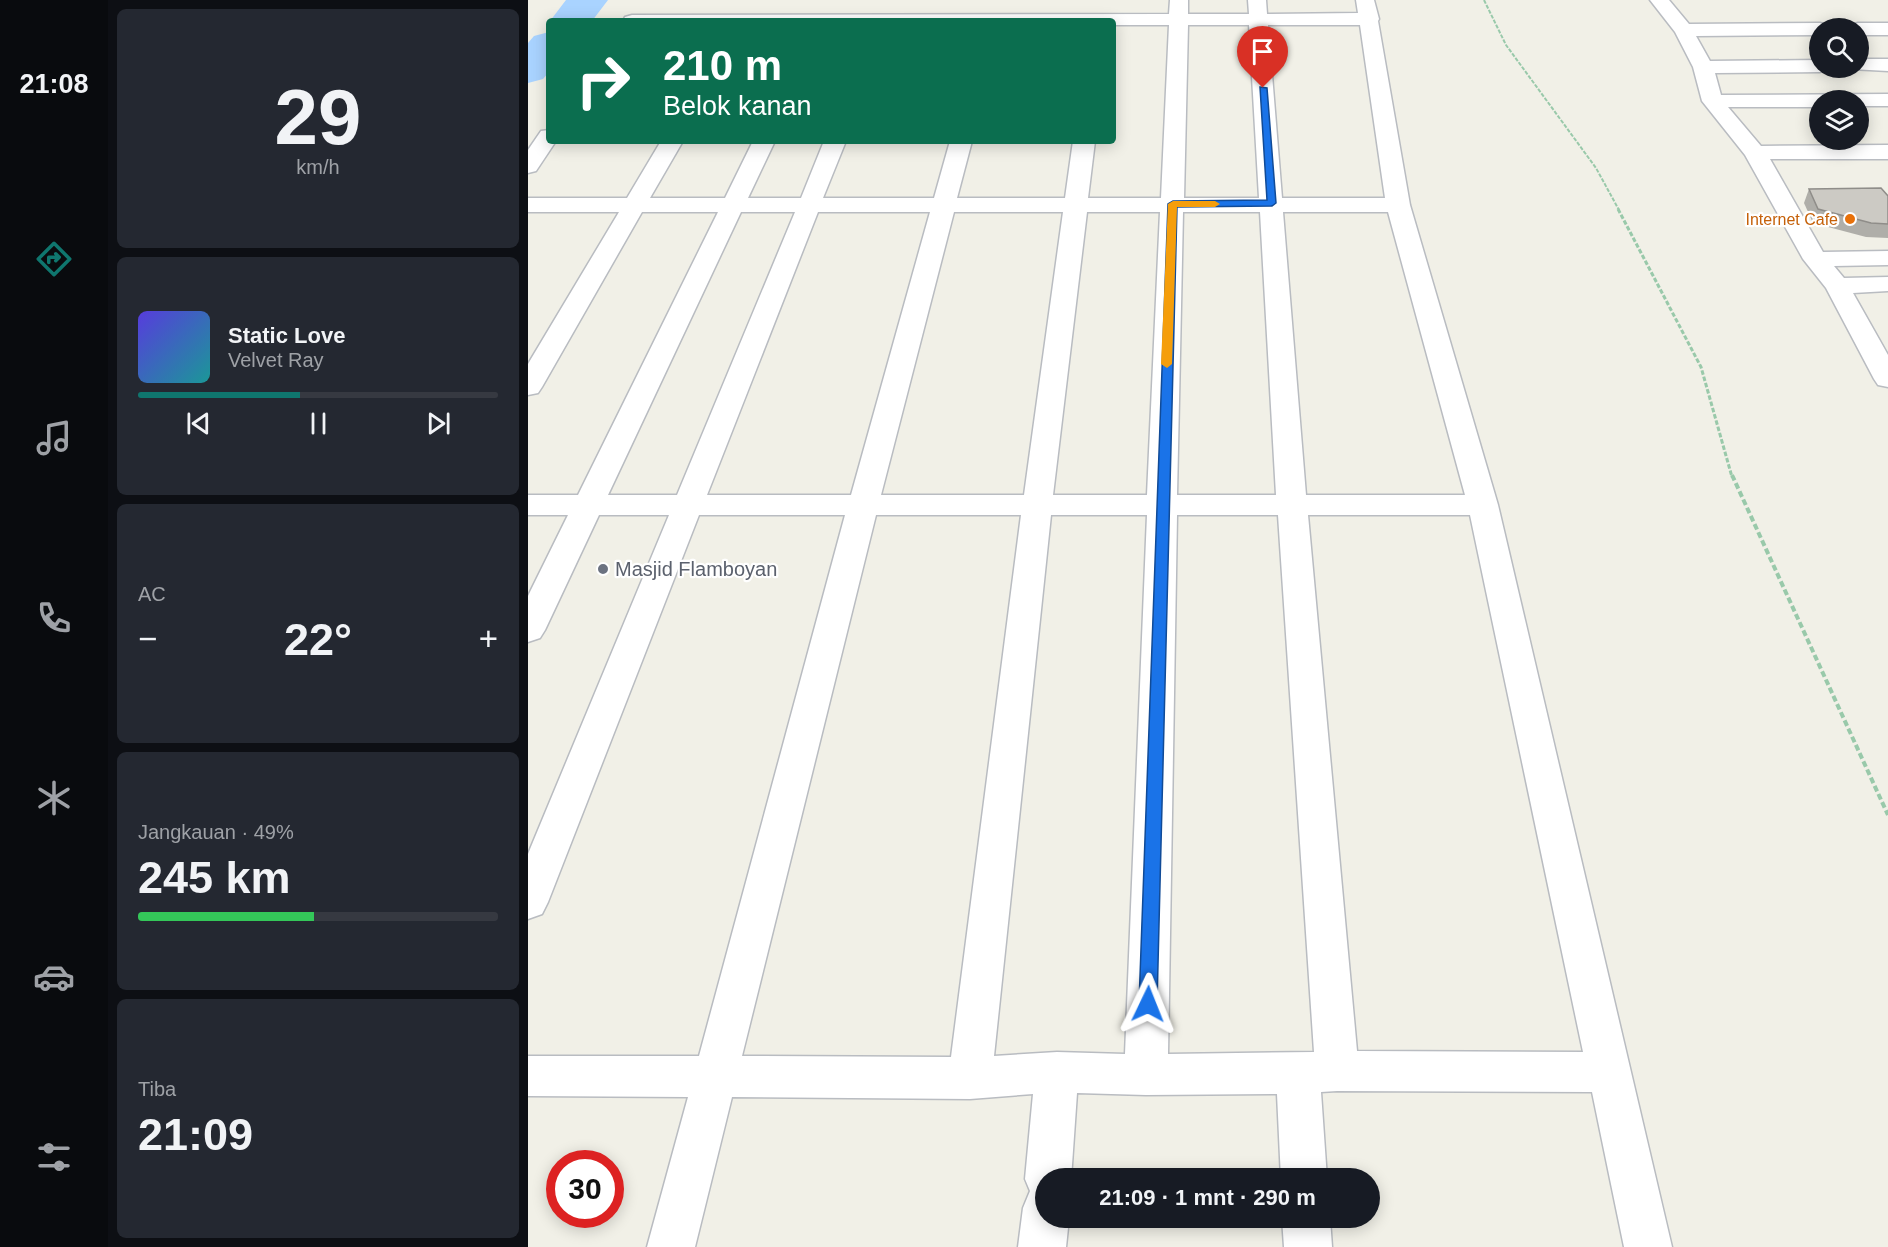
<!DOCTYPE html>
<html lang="id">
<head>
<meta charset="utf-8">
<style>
	body { margin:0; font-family:Helvetica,sans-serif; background:#242831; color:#f1f3f6; height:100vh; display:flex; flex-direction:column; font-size:22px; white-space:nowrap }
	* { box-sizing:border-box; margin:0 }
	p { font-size:20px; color:#9ea1a6 }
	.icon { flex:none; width:33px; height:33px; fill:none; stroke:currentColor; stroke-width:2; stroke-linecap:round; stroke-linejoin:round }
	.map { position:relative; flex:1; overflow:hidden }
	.details { display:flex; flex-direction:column; gap:9px; padding:9px; background:#0d0f14; width:420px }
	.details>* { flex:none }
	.hud { position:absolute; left:18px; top:18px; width:570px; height:126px; border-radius:6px; box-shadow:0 3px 15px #0003; background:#0b6e4f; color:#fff; overflow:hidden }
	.tools { position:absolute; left:1281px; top:18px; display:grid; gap:12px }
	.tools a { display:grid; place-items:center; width:60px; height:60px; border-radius:50%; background:#171b24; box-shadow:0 3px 15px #0003; font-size:30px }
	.speed { position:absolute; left:18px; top:1150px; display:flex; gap:12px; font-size:30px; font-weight:700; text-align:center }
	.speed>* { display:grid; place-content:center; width:78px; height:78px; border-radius:50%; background:#171b24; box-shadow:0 3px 15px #0003; line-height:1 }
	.speed .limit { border:9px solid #d22; background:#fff; color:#111 }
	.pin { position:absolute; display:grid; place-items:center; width:51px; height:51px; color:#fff; margin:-62px -26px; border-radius:50% 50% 50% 0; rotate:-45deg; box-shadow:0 0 6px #0007 }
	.pin .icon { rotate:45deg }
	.me { position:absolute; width:66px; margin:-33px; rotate:2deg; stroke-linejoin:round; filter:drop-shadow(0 0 4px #0008) }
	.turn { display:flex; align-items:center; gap:21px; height:126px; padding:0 18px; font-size:27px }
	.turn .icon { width:78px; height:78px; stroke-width:2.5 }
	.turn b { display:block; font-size:42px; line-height:51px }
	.big { font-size:45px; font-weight:700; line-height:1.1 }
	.details .card { flex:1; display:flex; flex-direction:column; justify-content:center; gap:9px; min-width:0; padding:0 21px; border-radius:9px; background:#242831 }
	.details .dial { align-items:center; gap:0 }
	.dial b { font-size:78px; line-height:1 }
	.song { display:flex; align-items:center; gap:18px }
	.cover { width:72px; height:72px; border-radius:9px; background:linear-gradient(135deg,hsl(250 70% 55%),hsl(180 70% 35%)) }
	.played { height:6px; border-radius:3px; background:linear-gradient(90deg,#0f766e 45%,#363941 45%) }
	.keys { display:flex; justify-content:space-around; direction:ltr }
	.heat { display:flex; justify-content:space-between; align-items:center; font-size:33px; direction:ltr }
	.charge { height:9px; border-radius:4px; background:linear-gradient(90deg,#34c759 49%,#363941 0) }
	.trip { position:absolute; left:507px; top:1168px; width:345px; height:60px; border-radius:30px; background:#171b24; box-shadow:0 3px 15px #0003; font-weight:700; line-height:60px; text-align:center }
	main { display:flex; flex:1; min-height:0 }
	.dock { display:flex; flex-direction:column; width:108px; justify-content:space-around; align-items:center; background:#090b0e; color:#9ea1a6 }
	.dock .icon { width:42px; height:42px }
	.dock .current { color:#0f766e }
	.dock b { font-size:27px; color:#f1f3f6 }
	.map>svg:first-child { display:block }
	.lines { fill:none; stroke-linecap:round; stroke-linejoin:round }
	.river { fill:#a9d3ff; fill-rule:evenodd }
	.minor-casing { stroke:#b9bcc1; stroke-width:3 }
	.path-far2 { stroke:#99c9aa; stroke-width:2; stroke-dasharray:4 1.5; stroke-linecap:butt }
	.path-far1 { stroke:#99c9aa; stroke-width:3; stroke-dasharray:4.5 2; stroke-linecap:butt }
	.path { stroke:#99c9aa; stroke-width:4; stroke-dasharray:6 3; stroke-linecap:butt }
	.minor { fill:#fff; fill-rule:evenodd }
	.wall { fill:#afaea9 }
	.building { fill:#cccac4; stroke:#8f8d89; stroke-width:1.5 }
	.route { fill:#1a73e8; stroke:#114b97; stroke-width:1.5 }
	.slow { fill:#f59e0b }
	.food-dot { fill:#e8710a; stroke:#fff; stroke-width:2 }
	.worship-dot { fill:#6b7280; stroke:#fff; stroke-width:2 }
	.labels { text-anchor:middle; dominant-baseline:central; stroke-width:4.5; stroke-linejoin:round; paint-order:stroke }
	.far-food-label { font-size:16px; fill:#c56008; stroke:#fff; text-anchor:end }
	.worship-label { font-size:20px; fill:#5b616d; stroke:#fff; text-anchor:start }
</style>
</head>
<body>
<main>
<nav class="dock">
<b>21:08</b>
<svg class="icon current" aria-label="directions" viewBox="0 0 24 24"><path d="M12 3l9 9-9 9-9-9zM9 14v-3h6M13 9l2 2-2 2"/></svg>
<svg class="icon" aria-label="music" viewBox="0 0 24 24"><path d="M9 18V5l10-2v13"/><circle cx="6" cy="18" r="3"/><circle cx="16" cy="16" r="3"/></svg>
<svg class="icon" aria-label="phone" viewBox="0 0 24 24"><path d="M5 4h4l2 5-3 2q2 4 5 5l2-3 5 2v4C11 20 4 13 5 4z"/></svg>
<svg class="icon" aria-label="climate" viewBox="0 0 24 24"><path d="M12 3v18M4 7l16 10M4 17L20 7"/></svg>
<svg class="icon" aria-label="car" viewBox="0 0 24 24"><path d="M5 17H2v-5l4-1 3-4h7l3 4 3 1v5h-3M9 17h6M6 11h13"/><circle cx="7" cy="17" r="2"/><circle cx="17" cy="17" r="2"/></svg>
<svg class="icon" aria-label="filters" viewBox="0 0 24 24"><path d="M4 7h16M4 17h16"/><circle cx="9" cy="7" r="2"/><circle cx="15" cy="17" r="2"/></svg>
</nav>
<section class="details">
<div class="card dial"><b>29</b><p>km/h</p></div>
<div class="card">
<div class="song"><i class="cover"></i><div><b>Static Love</b><p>Velvet Ray</p></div></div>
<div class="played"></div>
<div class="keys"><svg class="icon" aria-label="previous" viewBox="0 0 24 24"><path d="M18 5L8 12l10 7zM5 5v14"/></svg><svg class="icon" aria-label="pause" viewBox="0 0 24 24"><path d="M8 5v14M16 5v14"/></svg><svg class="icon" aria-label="next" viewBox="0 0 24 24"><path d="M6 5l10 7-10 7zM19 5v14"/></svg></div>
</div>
<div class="card"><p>AC</p>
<div class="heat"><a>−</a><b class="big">22°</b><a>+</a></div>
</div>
<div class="card"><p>Jangkauan · 49%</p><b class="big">245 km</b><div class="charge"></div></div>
<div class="card"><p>Tiba</p><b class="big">21:09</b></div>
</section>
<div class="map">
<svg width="1360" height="1247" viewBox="0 0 1360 1247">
	<rect width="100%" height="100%" fill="#f1f0e7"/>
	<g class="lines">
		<path class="river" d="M38,0H80L64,21H22Z
			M21,32V72L15,79L0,83V43L6,36Z"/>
		<defs>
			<path id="minor" d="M642,0H660V14H721L720,0H738L739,14L830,13L828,0H846L851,19L850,21L882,205L970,505L1144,1247H1096L1064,1092L809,1091L793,1092L799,1179H753L749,1094L618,1095L549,1093L543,1179H518V1218H541L538,1247H490L495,1208L502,1191L497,1179L505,1094L442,1099L204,1097L167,1247H119L160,1097L0,1096V1056H171L317,515H171L20,902L14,914L0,919V854L141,515H71L17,630L12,638L0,642V596L40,515H0V495H50L190,212H114L14,387L10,393L0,395V364L91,212H0V198H99L133,141H155L122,198H197L225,141H247L220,198H273L296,141H318L295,198H406L422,141H444L429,198H537L545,141H567L560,198H633L641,25H585V21H95L97,17L104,15L641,14ZM660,25H721L731,198H656ZM740,25H832L857,198H754ZM213,212H267L149,495H80ZM290,212H402L323,495H179ZM426,212H535L496,495H353ZM559,212H632L619,495H525ZM655,212H732L748,495H649ZM755,212H860L937,495H778ZM348,515H493L423,1057L214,1056ZM523,515H619L597,1054L529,1052L466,1056ZM649,515H750L786,1052L640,1054ZM780,515H942L1055,1052L829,1051Z
				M1122,0H1141L1161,24L1292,23L1299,25L1301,28H1292V35L1168,36L1182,61L1292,60V68H1301L1292,72L1187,73L1193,95L1360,94V106H1330V100H1292V107H1200L1233,146L1360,145V159H1242L1295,252L1360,251V265L1306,266L1316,278L1360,277V291L1325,293L1360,355V387L1350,385L1346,379L1298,288L1275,259L1217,155L1174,101L1165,67L1147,32Z
				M1330,23H1360V35H1330V28H1321L1323,25Z
				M1330,59H1360V71L1323,69L1322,68H1330Z
				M21,130V141H28L8,171L0,173V150L13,131Z
				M754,1218H802L804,1247H756Z"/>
		</defs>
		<use href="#minor" class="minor-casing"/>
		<path class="path-far2" d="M956,0L978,45L1068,168L1091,210"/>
		<path class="path-far1" d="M1090,209L1173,367L1204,477"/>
		<path class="path" d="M1204,475L1360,815"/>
		<use href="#minor" class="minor"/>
	</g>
	<path class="wall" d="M1281,189L1360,196V238L1338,237L1285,223L1276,203Z"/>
	<path class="building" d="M1353,188L1360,196V224L1343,223L1290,209L1281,189Z"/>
	<path class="route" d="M732,87L739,88L748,203L744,206L649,207L629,1004L626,1009L620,1012L614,1009L611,1004L640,204L645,201L739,200Z"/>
	<path class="slow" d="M645,201H687L692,204L687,207H649L644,364L639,368L633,364L640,204Z"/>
	<circle class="food-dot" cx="1322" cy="219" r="6"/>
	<circle class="worship-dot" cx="75" cy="569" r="6"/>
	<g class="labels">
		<g class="far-food-label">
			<text x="1310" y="219">Internet Cafe</text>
		</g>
		<g class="worship-label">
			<text x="87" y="569">Masjid Flamboyan</text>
		</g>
	</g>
</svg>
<div class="tools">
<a><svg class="icon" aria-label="search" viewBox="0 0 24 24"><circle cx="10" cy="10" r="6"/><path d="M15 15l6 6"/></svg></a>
<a><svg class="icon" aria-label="layers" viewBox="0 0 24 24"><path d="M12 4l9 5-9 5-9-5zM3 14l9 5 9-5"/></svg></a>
</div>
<div class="speed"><div class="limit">30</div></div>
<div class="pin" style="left:735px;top:88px;background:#d93025"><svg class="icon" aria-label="arrive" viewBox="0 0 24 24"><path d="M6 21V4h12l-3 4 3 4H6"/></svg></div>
<svg class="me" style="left:620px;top:1004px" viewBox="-20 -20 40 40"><path d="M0-17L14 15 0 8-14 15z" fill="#1a73e8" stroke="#fff" stroke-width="4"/></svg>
<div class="trip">21:09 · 1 mnt · 290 m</div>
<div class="hud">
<div class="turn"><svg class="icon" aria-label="right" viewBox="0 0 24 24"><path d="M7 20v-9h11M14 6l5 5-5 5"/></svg><div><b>210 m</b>Belok kanan</div></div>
</div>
</div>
</main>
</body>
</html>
